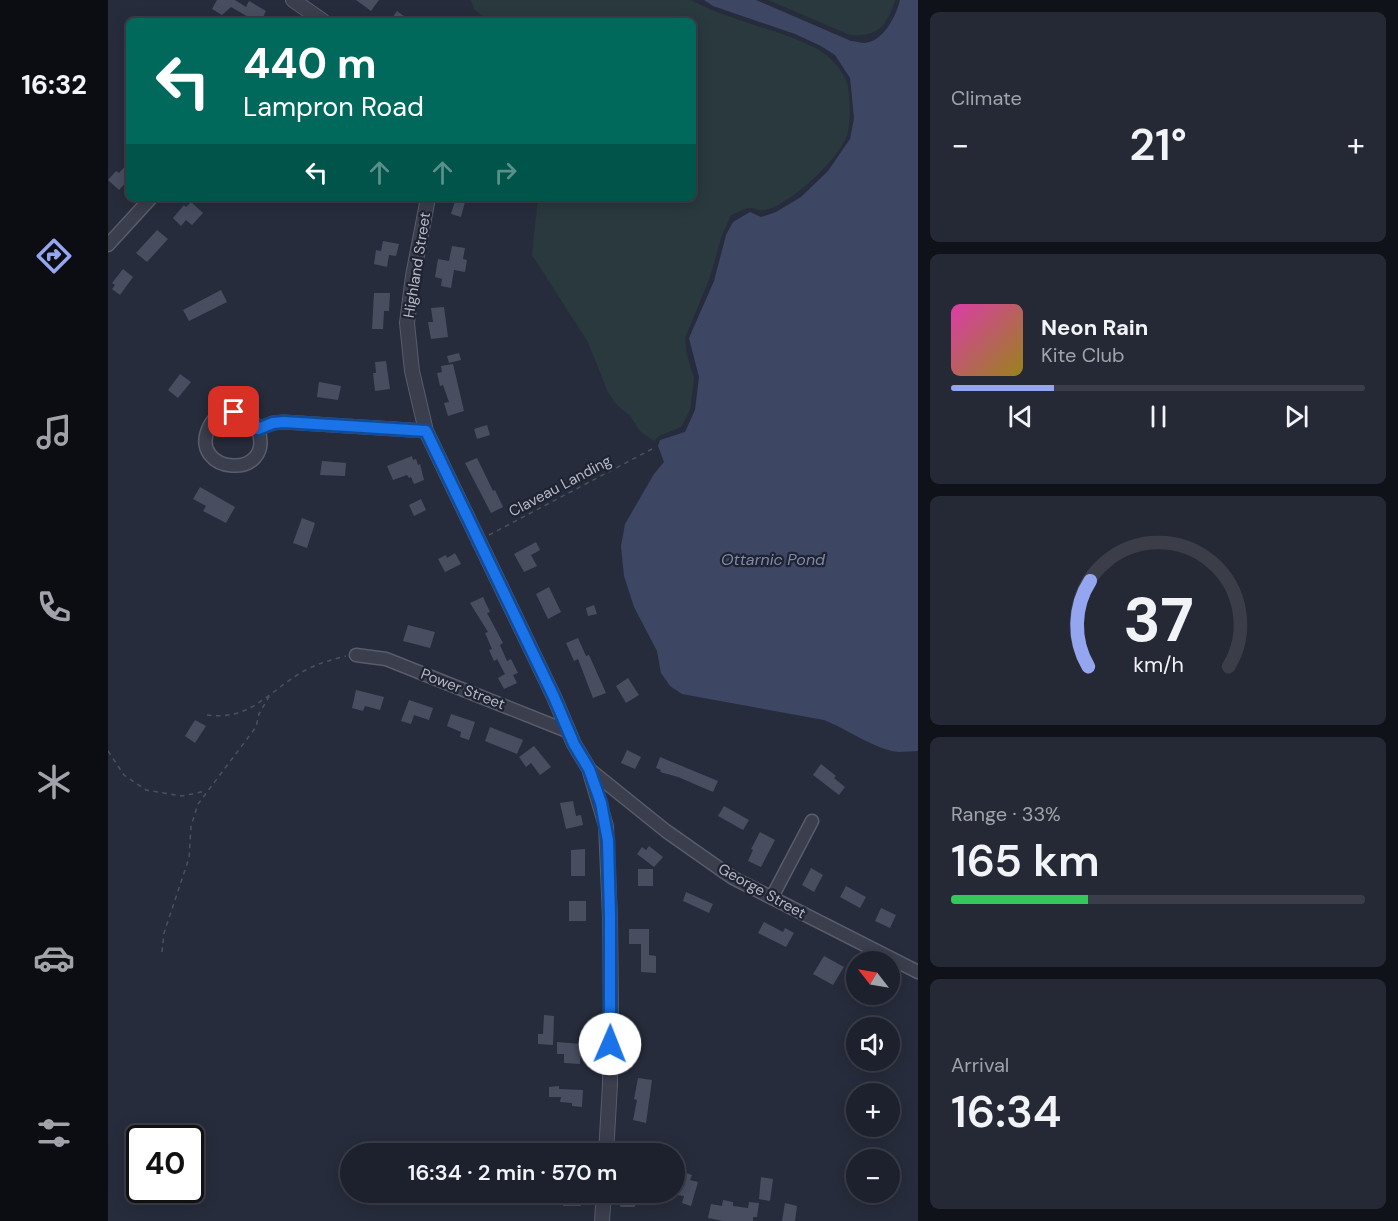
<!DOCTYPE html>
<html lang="en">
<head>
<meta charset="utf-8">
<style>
	body { margin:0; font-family:"DM Sans",sans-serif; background:#252935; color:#f1f3f6; height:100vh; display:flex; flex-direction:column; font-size:22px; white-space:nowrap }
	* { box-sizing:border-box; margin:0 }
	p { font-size:20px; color:#a0a3aa }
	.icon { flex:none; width:33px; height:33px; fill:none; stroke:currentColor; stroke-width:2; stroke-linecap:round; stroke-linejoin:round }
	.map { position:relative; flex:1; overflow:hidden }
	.sheet { display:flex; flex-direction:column; gap:12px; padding:12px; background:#101219; width:480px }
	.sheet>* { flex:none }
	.guide { position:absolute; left:18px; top:18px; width:570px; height:183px; border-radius:9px; box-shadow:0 3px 15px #0003,0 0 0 2px #3b3e49; background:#00695c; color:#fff; overflow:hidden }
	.needle { width:39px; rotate:301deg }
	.fabs { position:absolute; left:738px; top:951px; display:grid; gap:12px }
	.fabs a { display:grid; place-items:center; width:54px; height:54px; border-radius:50%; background:#1d212d; box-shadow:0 3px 15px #0003,0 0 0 2px #3b3e49; font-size:30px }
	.speed { position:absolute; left:18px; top:1125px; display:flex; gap:12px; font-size:30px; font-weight:700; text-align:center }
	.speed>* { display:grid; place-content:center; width:78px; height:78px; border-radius:50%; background:#1d212d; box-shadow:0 3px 15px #0003,0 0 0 2px #3b3e49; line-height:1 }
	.speed .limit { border:3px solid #111; border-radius:9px; background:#fff; color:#111 }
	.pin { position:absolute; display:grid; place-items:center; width:51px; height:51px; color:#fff; margin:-26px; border-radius:12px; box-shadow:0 3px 9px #0006 }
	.me { position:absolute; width:66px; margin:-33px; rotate:1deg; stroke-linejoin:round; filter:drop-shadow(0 0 4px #0008) }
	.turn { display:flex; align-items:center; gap:21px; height:126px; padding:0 18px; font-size:27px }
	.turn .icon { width:78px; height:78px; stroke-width:2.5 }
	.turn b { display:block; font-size:42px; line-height:51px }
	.lanes { display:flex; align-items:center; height:57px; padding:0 18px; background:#0003; justify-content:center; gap:30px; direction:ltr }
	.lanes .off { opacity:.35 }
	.big { font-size:45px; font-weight:600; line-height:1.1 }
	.sheet .tile { flex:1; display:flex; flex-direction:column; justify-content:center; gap:9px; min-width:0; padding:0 21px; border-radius:9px; background:#252935 }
	.sheet .dial { align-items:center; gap:0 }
	.dial svg { height:156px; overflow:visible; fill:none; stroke:#3b3e49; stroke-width:7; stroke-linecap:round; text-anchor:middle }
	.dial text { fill:#f1f3f6; stroke:none }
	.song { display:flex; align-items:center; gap:18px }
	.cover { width:72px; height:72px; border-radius:9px; background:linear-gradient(135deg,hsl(320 70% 55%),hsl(50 70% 35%)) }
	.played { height:6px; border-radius:3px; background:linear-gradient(90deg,#94a6ef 25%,#3b3e49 25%) }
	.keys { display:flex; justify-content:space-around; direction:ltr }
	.heat { display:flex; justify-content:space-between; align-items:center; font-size:33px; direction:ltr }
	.charge { height:9px; border-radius:4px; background:linear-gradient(90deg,#34c759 33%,#3b3e49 0) }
	.trip { position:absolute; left:232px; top:1143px; width:345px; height:60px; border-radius:30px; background:#1d212d; box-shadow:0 3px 15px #0003,0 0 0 2px #3b3e49; font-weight:600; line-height:60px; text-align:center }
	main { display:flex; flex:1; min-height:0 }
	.tab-bar { display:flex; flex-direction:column; width:108px; justify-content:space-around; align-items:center; background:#0c0d12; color:#a0a3aa }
	.tab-bar .icon { width:42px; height:42px }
	.tab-bar .active { color:#94a6ef }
	.tab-bar b { font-size:27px; color:#f1f3f6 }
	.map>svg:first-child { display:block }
	.green { fill:#29393e }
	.water { fill:#3d4663 }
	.building { fill:#484d60 }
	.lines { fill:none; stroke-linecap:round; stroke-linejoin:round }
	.minor-casing { stroke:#585c6b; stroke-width:15 }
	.tertiary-casing { stroke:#585c6b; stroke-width:16 }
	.path { stroke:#46545a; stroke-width:1.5; stroke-dasharray:4.5 4.5; stroke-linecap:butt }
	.minor { stroke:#3a3e4d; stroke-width:12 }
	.tertiary { stroke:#3a3e4d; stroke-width:14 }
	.route-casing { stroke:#114b97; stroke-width:15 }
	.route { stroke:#1a73e8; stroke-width:10 }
	.labels { text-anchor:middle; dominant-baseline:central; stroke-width:4.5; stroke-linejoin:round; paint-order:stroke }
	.street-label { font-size:15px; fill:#b6bac8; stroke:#1f2332 }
	.water-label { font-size:16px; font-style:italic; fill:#808bac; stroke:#1f2332 }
</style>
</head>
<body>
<main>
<nav class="tab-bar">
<b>16:32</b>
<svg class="icon active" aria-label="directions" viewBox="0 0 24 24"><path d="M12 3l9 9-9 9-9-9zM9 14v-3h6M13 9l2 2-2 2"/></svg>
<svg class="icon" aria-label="music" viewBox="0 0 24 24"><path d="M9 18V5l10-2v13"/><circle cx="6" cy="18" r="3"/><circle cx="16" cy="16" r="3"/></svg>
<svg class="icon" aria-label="phone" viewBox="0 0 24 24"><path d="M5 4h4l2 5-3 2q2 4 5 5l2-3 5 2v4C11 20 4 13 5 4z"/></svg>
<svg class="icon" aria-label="climate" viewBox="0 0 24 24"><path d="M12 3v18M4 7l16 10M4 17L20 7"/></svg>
<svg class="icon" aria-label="car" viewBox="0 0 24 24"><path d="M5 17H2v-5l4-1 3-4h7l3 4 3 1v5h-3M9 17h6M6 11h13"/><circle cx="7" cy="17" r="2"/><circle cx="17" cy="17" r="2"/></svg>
<svg class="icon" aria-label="filters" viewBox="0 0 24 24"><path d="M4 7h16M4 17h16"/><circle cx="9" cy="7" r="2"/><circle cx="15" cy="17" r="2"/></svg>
</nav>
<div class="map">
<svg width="810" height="1221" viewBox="0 0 810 1221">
	<rect width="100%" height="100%" fill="#272c3c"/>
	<path class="green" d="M363,0H583C623,22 671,28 711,50C722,57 732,67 738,80C743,91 743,127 738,138C727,162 690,196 666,207C651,214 650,207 640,208C635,209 628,213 623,215L614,235L601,280L577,338L579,355L586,378L582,410L573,427L551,436L546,441L532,431L522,416L509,405L500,392L480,342L424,255L430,198H585V21H380L366,9Z
		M660,0H787C779,26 770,37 742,35Z"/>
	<path class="water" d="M596,0H648L743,41C747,41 753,43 757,43C776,41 788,16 792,0H810V751C804,751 797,752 791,752C770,751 737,728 716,720L574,694L562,686L553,673L549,651L526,607L516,576L513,546L517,524L546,474L556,462L550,446L552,440L577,432L587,410L591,377L581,338L606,281L618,235L625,222L642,212L653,217L668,212L693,197L720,171L742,139L746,118L742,78L727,55L713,46L687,34L605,6Z"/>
	<path class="building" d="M109,0H127L138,7L141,1L158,11L153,21H147L123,7L114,15L104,9Z
		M248,0H271L263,11Z
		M289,11L293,14L304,21H282Z
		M21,162V179L11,190L0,180L8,171L11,173Z
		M348,198H358L353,217L343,214Z
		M83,202L95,213L84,225L78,220L73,226L65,218L76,205L78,207Z
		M49,230L60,239L39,262L28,253Z
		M275,241L291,244L288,256L281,255L279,267L266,264L268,250L273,251Z
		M344,246L357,248L355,259L359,260L357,272L346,270L343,288L333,286L334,279L327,277L330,259L341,261Z
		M15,269L25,277L12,295L4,289L7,285L4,283Z
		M113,290L119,302L81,321L75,310Z
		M266,293H282L281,311H276L275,329H264Z
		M336,307L340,337L323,339L320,322H325L323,308Z
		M351,353L353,360L341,363L339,356Z
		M278,361L282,389L267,391L265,373H268L267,362Z
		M345,364L356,411L340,416L336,403L341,402L335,385L332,386L329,373L334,372L333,366Z
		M72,374L83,382L70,398L60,390Z
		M211,382L233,386L230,400L209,397Z
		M379,425L382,435L369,439L366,429Z
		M304,456L305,460L308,459L310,465L312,464L316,480L306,484L303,477L301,478L299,475L285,480L279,466Z
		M369,458L385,491L387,490L395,507L383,513L357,463Z
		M214,461L238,463L237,476L212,475Z
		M92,487L127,507L118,523L95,511L98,506L85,499Z
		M313,499L318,510L306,516L301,505Z
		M194,518L207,523L199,548L185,543Z
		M428,542L432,550L423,555L429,566L416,572L406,554Z
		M347,553L353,564L337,572L330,559L338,555L339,558Z
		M441,587L453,612L440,619L428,594Z
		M375,597L382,612L379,613L395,643L392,645L399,661L403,659L410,673L405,675L409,683L396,689L390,678L397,674L389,659L386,661L381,650L384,649L377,633L380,632L362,603Z
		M486,605L489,614L480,616L478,608Z
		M300,625L327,632L322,648L295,641Z
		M470,638L478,656L481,655L498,693L485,698L470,659L466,661L458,643Z
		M520,678L531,695L518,703L508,686Z
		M248,690L276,697L272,710L257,706L255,711L244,708Z
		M301,700L325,708L321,720L306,715L303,724L293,721Z
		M343,714L367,722L361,740L352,737L353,732L339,726Z
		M87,720L98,726L87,743L77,736Z
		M382,727L415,740L409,754L377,741Z
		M426,746L443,767L432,775L423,763L418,767L411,757Z
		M519,750L533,757L527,769L513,763Z
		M552,757L610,781L605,792L570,777L552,772L553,770L548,768Z
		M713,764L728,776L726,778L737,787L731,795L705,775Z
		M465,801L468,816L473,815L475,825L458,829L452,803Z
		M616,806L641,820L635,830L610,816Z
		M652,832L667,840L653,867L640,861L645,850L643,849Z
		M541,846L555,857L546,867L529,854L534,847L538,850Z
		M477,849V876H463V850Z
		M703,868L715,875L706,892L694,885Z
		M530,869H545V886H530Z
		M738,886L758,897L752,908L732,897Z
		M578,892L605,904L601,913L575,901Z
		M461,901H478V921H461Z
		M773,908L788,915L782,928L767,921Z
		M656,922L675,932L677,928L686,933L678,947L650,933Z
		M521,929H541V955L548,956V973L533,972V944H521Z
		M716,956L736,967L725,985L705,974Z
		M436,1015L446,1016L445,1045L430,1044V1034H435Z
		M449,1042L473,1044L472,1064L456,1063V1054H449Z
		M530,1078L544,1080L538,1123L525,1120L529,1100L526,1099Z
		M451,1086V1089L475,1090L474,1107L464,1106V1103L452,1102L453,1097H441V1087Z
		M572,1171L584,1175L582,1180L590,1182L583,1206L574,1203L576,1196L569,1195L573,1180L570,1179Z
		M653,1177L665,1179L662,1201L651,1199Z
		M462,1192H473V1206H455L456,1196H462Z
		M514,1192H529L527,1207H512Z
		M615,1200L625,1202V1206L640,1208L641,1202L651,1203L649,1217H645V1221H615L600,1218L603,1204L614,1206Z
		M677,1203L689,1206L687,1221H674Z"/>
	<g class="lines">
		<defs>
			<path id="minor" d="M0,245L43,198
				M150,429C168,482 79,474 101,427C111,405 140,410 150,429L165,423L176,422L318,431
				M248,655L278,659L459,731
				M481,769L558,831L625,878L810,972
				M664,897L704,821"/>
			<path id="tertiary" d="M185,0L215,21
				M320,198L305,276L299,323L304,371L318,431L446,697L466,744L481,769L498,826L502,917L503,1003L502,1084L498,1154
				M494,1221L496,1192"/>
		</defs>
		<use href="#minor" class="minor-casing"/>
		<use href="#tertiary" class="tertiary-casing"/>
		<path class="path" d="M381,535L544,449
			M99,715C142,721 160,692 194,672C208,664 222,660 238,656
			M0,751L16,775L38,790L74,796L98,791
			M54,952L56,933L81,858L83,826L90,804L148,727L151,714L162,695"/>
		<use href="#minor" class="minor"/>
		<use href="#tertiary" class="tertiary"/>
	</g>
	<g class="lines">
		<defs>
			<path id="route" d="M126,412L141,417L150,429L165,423L176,422L318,431L446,697L466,744L481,769L493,803L500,841L502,917V1044"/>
		</defs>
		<use href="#route" class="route-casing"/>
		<use href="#route" class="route"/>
	</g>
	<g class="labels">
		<g class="street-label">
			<text transform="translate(309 265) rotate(-81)">Highland Street</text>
			<text transform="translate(452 486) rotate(-28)">Claveau Landing</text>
			<text transform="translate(355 689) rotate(21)">Power Street</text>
			<text transform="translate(654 891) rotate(29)">George Street</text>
		</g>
		<g class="water-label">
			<text x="665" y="559">Ottarnic Pond</text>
		</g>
	</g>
</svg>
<div class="fabs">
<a><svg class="needle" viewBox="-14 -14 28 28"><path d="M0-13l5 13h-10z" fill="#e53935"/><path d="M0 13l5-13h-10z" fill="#a0a3aa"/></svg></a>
<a><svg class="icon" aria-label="sound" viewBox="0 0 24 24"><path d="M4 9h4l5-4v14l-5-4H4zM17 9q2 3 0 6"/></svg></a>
<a>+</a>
<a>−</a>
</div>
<div class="speed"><div class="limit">40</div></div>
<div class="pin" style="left:126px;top:412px;background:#d93025"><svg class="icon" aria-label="arrive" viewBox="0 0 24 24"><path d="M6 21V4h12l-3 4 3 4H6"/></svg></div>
<svg class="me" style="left:502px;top:1044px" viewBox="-20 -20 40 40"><circle r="19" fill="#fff"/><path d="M0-13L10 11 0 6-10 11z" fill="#1a73e8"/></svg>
<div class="trip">16:34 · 2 min · 570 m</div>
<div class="guide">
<div class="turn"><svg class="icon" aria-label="left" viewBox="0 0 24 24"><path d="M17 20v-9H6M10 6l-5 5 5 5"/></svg><div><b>440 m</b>Lampron Road</div></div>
<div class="lanes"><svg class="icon" aria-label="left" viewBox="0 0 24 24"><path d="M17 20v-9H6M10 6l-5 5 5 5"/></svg><svg class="icon off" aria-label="ahead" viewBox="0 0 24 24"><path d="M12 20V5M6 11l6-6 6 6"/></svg><svg class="icon off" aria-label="ahead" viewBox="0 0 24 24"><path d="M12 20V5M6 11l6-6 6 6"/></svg><svg class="icon off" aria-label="right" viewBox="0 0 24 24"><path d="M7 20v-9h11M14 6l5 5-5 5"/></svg></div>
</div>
</div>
<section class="sheet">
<div class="tile"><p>Climate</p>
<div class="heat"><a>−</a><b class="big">21°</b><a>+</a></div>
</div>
<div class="tile">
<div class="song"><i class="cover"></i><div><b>Neon Rain</b><p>Kite Club</p></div></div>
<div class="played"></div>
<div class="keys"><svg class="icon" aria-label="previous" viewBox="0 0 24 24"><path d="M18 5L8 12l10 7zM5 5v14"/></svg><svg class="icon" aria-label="pause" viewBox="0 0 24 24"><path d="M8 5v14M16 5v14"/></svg><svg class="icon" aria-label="next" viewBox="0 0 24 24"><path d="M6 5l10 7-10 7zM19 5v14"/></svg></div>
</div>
<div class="tile dial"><svg viewBox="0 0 100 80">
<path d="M14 69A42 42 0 1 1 86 69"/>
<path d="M14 69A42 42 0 0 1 15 25" stroke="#94a6ef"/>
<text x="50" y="56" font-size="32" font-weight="700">37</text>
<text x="50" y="72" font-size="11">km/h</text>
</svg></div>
<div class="tile"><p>Range · 33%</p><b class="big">165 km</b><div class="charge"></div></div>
<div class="tile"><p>Arrival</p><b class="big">16:34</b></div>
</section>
</main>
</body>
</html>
